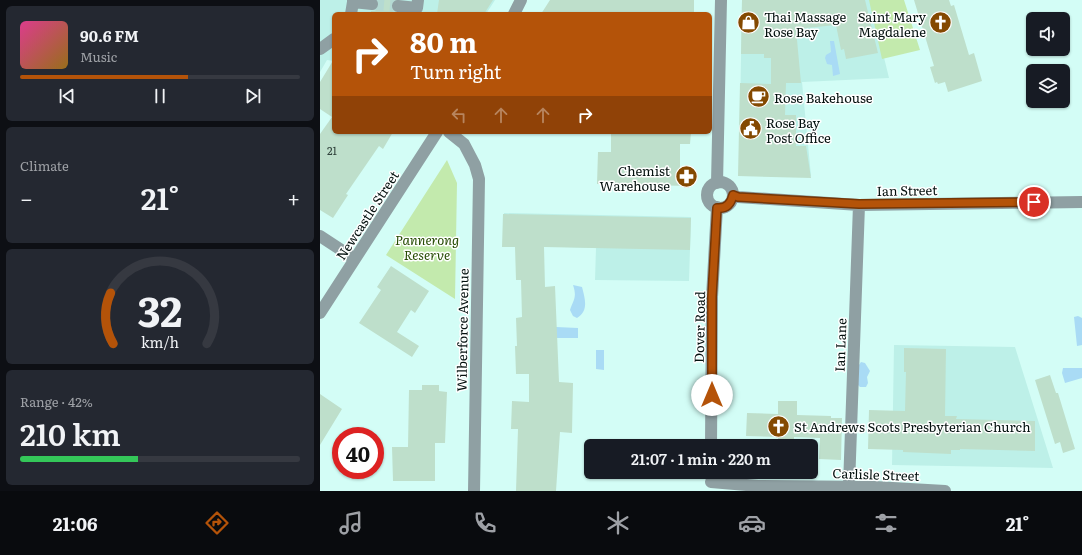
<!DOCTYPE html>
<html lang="en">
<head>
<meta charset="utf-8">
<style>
	body { margin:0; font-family:Literata,serif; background:#242831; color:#f1f3f6; height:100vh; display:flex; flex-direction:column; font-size:15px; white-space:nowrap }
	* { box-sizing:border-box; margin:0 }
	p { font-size:13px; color:#9ea1a6 }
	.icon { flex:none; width:22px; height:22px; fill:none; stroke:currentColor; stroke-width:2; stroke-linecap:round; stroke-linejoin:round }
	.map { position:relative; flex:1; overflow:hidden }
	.side { display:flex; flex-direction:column; gap:6px; padding:6px; background:#0d0f14; width:320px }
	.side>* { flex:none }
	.guide { position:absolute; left:12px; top:12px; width:380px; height:122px; border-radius:6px; box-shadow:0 1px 3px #0004; background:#b45309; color:#fff; overflow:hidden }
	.controls { position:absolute; left:706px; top:12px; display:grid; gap:8px }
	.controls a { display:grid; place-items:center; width:44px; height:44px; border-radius:6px; background:#171b24; box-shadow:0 1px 3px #0004; font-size:20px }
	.speed { position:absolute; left:12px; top:427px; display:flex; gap:8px; font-size:20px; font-weight:700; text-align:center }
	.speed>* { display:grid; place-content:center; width:52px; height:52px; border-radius:50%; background:#171b24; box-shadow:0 1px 3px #0004; line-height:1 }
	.speed .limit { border:6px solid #d22; background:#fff; color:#111 }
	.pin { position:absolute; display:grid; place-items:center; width:34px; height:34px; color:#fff; margin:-17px; border:2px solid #fff; border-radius:50%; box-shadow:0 1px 4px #0007 }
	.me { position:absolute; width:44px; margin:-22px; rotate:0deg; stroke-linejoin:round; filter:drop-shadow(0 0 3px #0008) }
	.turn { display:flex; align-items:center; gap:14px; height:84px; padding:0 12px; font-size:18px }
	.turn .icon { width:52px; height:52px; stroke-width:2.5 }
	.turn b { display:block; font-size:28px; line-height:34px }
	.lanes { display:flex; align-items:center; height:38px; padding:0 12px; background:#0003; justify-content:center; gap:20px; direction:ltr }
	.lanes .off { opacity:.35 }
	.big { font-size:30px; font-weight:600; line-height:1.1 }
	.side .card { flex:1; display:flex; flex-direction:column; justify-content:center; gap:6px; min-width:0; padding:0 14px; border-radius:6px; background:#242831 }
	.side .dial { align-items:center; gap:0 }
	.dial svg { height:104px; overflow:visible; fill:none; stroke:#363941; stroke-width:7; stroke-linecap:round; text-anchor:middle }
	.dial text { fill:#f1f3f6; stroke:none }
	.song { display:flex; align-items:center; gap:12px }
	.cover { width:48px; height:48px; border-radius:6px; background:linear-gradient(135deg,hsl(330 70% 55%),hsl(40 70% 35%)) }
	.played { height:4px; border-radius:2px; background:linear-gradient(90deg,#b45309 60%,#363941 60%) }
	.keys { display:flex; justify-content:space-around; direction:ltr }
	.heat { display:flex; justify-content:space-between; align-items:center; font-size:22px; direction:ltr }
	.charge { height:6px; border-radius:3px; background:linear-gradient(90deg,#34c759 42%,#363941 0) }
	.trip { position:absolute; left:264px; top:439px; width:234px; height:40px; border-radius:6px; background:#171b24; box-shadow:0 1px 3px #0004; font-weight:600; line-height:40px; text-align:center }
	.tabs { display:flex; height:64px; justify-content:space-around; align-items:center; background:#090b0e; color:#9ea1a6 }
	.tabs .icon { width:28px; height:28px }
	.tabs .current { color:#b45309 }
	.tabs b { font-size:18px; color:#f1f3f6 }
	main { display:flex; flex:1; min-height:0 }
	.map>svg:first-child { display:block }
	.built { fill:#bdf0e8 }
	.green { fill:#c3eaad }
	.water { fill:#a9dbf5 }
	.building { fill:#bedfcb }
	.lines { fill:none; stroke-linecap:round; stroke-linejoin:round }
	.minor-tunnel { stroke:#b4d9d3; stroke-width:12; stroke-dasharray:12 6; stroke-linecap:butt }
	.minor { stroke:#8fa0a3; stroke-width:12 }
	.route-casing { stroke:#753606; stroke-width:10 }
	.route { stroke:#b45309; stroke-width:7 }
	.labels { text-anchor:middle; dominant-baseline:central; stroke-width:3; stroke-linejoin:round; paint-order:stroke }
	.number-label { font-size:11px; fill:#32443d }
	.poi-label { font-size:13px; fill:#03100e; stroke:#fff; text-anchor:start }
	.street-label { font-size:13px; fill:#03100e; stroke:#fff }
	.park-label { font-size:13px; font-style:italic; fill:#244a00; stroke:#fff }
</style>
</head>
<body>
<main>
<section class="side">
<div class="card">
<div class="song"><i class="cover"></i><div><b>90.6 FM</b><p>Music</p></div></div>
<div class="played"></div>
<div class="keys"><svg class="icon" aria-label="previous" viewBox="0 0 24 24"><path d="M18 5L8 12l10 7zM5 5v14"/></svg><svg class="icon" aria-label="pause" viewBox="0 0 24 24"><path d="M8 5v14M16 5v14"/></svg><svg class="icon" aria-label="next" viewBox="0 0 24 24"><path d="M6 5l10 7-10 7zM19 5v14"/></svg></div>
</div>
<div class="card"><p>Climate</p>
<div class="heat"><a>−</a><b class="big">21°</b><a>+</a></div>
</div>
<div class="card dial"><svg viewBox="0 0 100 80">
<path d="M14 69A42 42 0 1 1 86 69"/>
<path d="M14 69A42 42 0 0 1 12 30" stroke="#b45309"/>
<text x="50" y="56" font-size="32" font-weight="700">32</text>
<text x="50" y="72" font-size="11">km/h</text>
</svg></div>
<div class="card"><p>Range · 42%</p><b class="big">210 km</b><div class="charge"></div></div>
</section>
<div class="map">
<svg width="762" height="491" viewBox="0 0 762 491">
	<rect width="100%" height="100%" fill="#d3fdf6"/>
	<path class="built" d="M0,0H175L166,14H14V61L7,60L0,72Z
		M422,0H550L569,78L482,82L491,176L419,175Z
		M184,213L371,217L369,281L275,280L276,248L184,245Z
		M574,345L695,347L733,468L572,465Z"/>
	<path class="green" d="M549,0H584L600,50L562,59Z
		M127,160L137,183L135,299L66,255Z"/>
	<path class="water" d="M510,41H514L520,74L513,76L512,65L507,64L505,58L506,55L511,52Z
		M253,285L262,287C265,299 269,311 257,318L253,316L250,310C254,299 257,297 253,285Z
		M758,316L762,318V345L757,346L754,317Z
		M236,327L258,328V338H236Z
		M276,350H284V370L276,369Z
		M541,362L545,363L550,371L547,377L548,383L546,387H540L538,385L539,365Z
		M743,368H762V378L745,383L742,373Z"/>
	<path class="building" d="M58,0H74L71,5V9L73,12L78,14H51V11H55L58,8L59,4Z
		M119,0H173L164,14H117Z
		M230,0H374V14H221Z
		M422,0H545L558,53L526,59L524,49L521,50L516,25L476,29L481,83H466L465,115H476V146H486L491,178L418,176L420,83L451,84V58H444V54H421Z
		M594,0H629L631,6L634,5L649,55L654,53L662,81L628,92L625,82L618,84L617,82L615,83L610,67L614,66Z
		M14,59V132H73L63,149L59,146L26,194L28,195L13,218L0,210V134L12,117L0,109V82Z
		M291,132H371L370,144H360V168H370V186L277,184L278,152H291Z
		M183,214L371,218L370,250L224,247L225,287L235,286L239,382L253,383L252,433L240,432L236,491H196L198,429H191L192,401L209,402V374H196L195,346H197L196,318L202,317L201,280H196L195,247H182Z
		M71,266L109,291L95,313L91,310L77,332L99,346L92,357L39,323L61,290L57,287Z
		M584,348L626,349L625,416H637L636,419L715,421V451L640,449V450H631V454L583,452V450L548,449L549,410L585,411L586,372H584Z
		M730,375L736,393H738L755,449L743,453L740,442L735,444L715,380Z
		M102,385H119V391L127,392L125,443H115V481H73L72,447H88L89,390H102Z
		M0,394L22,409L0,445Z
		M458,401H477V415L511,416V418H522L521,460L499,459L500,438L474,437V443L458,442V437L426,436L427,413L458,414Z"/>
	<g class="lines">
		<path class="minor-tunnel" d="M52,4L78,6"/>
		<path class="minor" d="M33,0V2L52,4
			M78,6L97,8L98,0
			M31,14L33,2
			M194,14L201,0
			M0,49L14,39
			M129,132L144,144L155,165L159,179L154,491
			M387 195a13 13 0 1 1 26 0a13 13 0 1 1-26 0Z
			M397,183L401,0
			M413,195L418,197L539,205L762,202
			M0,236L35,259
			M0,313L117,132
			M391,446L392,297L397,207
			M391,482L438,486L555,487L625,491
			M529,486L539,205"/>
	</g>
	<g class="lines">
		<defs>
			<path id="route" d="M392,395V297L397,208C406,209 411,204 413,195L418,197L539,204L714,202"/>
		</defs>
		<use href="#route" class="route-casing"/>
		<use href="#route" class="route"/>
	</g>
	<defs>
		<symbol id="shop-disc" viewBox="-11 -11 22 22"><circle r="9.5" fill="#844901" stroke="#fff"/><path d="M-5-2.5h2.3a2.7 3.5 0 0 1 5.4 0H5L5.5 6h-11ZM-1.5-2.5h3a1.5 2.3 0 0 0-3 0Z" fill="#fff"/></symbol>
		<symbol id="church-disc" viewBox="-11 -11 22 22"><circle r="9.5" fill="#844901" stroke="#fff"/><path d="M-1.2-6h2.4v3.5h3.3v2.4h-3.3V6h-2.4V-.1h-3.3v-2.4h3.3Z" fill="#fff"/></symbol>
		<symbol id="cafe-disc" viewBox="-11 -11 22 22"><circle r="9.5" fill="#844901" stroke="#fff"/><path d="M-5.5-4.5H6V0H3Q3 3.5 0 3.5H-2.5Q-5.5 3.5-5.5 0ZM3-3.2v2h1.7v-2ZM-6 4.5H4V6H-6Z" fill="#fff"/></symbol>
		<symbol id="civic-disc" viewBox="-11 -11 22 22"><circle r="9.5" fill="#844901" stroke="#fff"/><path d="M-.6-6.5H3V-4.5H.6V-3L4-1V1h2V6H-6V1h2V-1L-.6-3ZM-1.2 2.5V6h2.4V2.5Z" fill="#fff"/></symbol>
		<symbol id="pharmacy-disc" viewBox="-11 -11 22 22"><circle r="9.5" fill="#844901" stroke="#fff"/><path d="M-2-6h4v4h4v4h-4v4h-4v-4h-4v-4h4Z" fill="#fff"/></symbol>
	</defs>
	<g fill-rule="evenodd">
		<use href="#shop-disc" x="416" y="10" width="25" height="25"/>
		<use href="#church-disc" x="608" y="10" width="25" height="25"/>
		<use href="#cafe-disc" x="426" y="84" width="25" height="25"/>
		<use href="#civic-disc" x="418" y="116" width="25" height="25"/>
		<use href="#pharmacy-disc" x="354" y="164" width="25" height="25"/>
		<use href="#church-disc" x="446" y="414" width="25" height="25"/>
	</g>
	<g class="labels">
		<g class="number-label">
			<text x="12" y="150">21</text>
		</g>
		<g class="poi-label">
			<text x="444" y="16">Thai Massage<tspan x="444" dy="15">Rose Bay</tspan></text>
			<text x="606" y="16" text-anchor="end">Saint Mary<tspan x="606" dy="15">Magdalene</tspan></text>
			<text x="454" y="97">Rose Bakehouse</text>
			<text x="446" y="122">Rose Bay<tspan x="446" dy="15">Post Office</tspan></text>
			<text x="350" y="170" text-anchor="end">Chemist<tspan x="350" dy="15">Warehouse</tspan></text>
			<text x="474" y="426">St Andrews Scots Presbyterian Church</text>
		</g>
		<g class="street-label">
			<text transform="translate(587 190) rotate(-1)">Ian Street</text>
			<text transform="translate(47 215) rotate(-57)">Newcastle Street</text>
			<text transform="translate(379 327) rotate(-89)">Dover Road</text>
			<text transform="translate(142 330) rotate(-89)">Wilberforce Avenue</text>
			<text transform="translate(520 345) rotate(-88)">Ian Lane</text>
			<text transform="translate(556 474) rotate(2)">Carlisle Street</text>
		</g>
		<g class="park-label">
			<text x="107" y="239">Pannerong<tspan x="107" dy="15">Reserve</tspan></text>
		</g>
	</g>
</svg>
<div class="controls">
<a><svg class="icon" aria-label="sound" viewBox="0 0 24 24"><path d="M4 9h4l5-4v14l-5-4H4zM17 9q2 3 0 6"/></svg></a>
<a><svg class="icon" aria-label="layers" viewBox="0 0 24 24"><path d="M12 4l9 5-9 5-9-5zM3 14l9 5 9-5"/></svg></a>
</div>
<div class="speed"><div class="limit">40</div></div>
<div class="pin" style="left:714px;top:202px;background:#d93025"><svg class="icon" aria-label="arrive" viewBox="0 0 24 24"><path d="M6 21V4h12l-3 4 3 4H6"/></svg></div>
<svg class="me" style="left:392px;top:395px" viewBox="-20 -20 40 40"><circle r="19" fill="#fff"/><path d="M0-13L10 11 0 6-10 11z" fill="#b45309"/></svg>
<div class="trip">21:07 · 1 min · 220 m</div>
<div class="guide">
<div class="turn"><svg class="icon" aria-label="right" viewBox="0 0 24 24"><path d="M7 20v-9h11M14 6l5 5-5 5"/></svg><div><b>80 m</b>Turn right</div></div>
<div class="lanes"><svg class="icon off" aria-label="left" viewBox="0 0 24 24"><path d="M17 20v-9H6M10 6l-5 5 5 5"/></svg><svg class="icon off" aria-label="ahead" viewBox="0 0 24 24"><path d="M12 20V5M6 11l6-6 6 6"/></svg><svg class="icon off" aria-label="ahead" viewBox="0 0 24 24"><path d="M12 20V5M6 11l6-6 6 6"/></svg><svg class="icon" aria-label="right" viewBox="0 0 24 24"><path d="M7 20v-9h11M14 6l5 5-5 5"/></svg></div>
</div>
</div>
</main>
<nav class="tabs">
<b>21:06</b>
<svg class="icon current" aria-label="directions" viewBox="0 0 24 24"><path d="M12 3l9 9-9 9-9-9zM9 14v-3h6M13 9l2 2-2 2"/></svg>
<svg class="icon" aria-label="music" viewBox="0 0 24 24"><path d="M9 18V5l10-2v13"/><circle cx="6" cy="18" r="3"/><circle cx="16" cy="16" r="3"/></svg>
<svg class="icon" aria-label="phone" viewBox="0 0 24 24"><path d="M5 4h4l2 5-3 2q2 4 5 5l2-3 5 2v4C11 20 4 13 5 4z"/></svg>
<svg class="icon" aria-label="climate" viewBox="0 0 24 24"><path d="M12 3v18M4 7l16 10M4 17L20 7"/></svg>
<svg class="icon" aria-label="car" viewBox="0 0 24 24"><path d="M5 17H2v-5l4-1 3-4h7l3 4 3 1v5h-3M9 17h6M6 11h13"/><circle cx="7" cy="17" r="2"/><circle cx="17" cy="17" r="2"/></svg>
<svg class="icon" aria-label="filters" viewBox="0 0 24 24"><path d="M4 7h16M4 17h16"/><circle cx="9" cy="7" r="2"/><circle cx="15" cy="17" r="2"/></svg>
<b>21°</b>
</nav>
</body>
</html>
